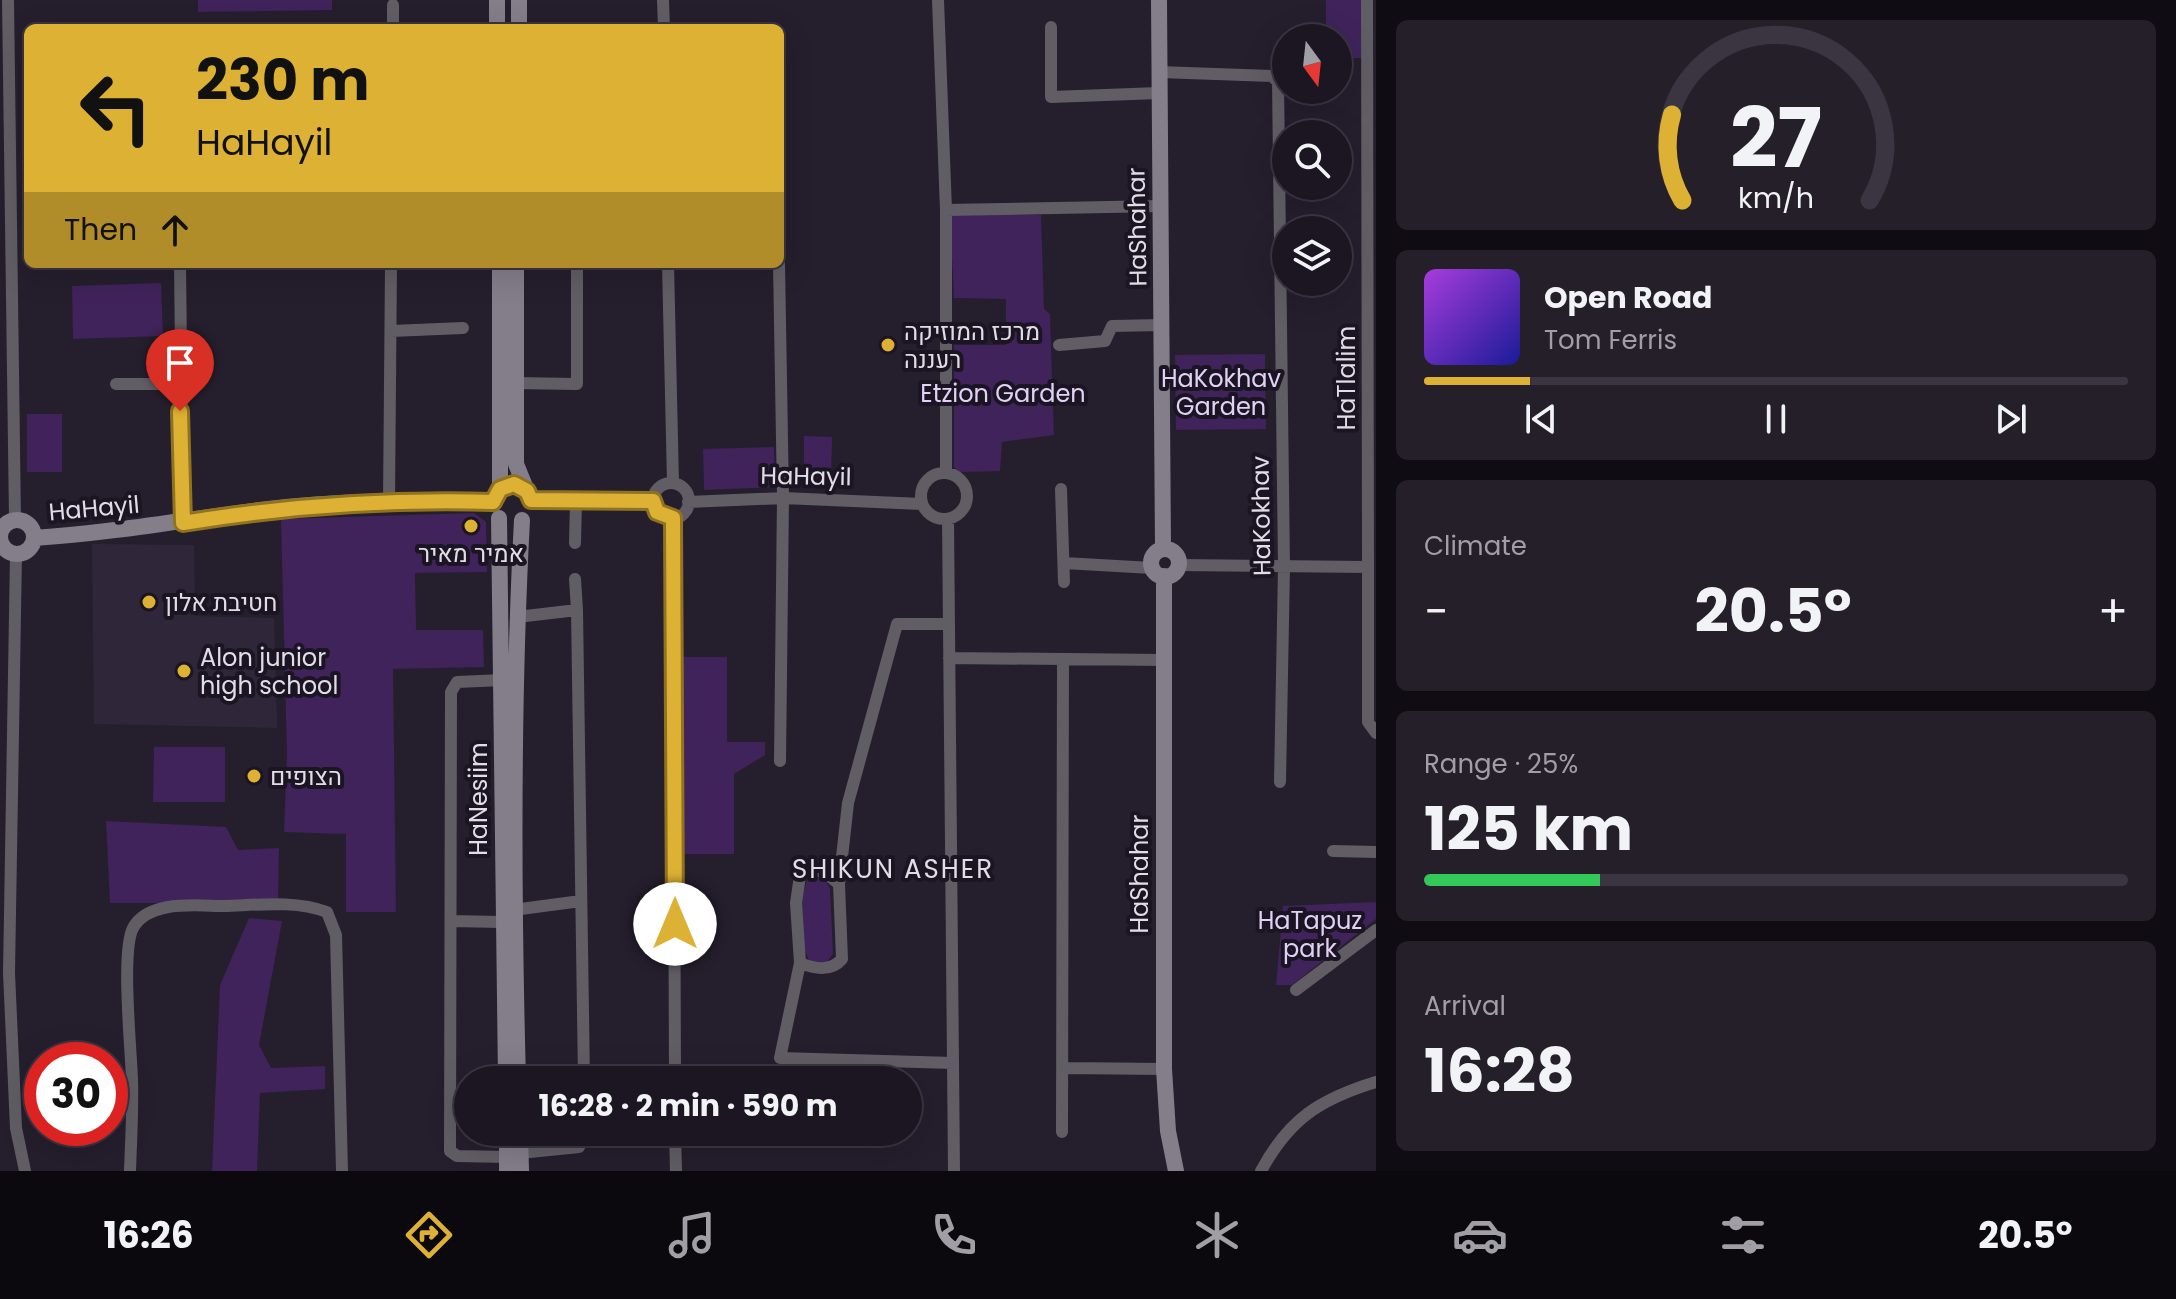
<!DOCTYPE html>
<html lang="en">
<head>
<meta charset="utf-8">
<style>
	body { margin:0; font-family:Poppins,Heebo,sans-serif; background:#251f2a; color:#f1f3f6; height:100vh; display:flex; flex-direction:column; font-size:30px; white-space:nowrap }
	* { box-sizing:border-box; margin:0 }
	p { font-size:26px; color:#a09fa5 }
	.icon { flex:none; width:44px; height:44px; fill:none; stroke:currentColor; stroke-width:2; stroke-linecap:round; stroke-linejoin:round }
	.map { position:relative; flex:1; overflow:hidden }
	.panel { display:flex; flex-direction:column; gap:20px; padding:20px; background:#0f0c13; width:800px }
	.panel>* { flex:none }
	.hud { position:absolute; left:24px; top:24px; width:760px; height:244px; border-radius:12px; box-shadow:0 8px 32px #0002,0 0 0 2px #3a3540; background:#ddb133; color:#111; overflow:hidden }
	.needle { width:52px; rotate:165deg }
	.tools { position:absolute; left:1272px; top:24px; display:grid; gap:16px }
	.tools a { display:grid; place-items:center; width:80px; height:80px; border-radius:50%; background:#1c1622; box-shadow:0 8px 32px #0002,0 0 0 2px #3a3540; font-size:40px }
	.speed { position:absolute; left:24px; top:1042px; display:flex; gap:16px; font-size:40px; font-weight:700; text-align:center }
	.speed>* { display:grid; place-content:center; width:104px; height:104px; border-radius:50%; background:#1c1622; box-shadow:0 8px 32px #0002,0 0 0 2px #3a3540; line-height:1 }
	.speed .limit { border:12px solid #d22; background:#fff; color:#111 }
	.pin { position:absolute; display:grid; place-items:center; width:68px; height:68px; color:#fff; margin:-82px -34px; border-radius:50% 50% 50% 0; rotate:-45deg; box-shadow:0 0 8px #0007 }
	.pin .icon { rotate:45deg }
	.me { position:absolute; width:88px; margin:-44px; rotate:0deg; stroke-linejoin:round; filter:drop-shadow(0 0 6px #0008) }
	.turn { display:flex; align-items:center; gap:28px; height:168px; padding:0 40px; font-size:36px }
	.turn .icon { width:104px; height:104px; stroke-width:2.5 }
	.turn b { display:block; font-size:56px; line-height:68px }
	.then { display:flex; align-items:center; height:76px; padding:0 40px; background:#0003; gap:16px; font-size:30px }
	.big { font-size:60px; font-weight:700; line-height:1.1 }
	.panel .widget { flex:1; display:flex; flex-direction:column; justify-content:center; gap:12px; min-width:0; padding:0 28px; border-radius:12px; background:#251f2a }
	.panel .dial { align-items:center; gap:0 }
	.dial svg { height:208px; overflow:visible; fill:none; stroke:#3a3540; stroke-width:7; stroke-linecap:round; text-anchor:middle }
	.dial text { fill:#f1f3f6; stroke:none }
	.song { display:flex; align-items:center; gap:24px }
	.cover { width:96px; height:96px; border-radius:12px; background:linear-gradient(135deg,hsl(280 70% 55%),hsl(240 70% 35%)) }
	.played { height:8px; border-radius:4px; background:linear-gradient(90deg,#ddb133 15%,#3a3540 15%) }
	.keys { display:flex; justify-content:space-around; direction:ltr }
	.heat { display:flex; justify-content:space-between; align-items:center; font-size:44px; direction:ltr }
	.charge { height:12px; border-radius:6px; background:linear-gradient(90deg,#34c759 25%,#3a3540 0) }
	.trip { position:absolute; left:454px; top:1066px; width:468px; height:80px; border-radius:40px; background:#1c1622; box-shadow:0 8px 32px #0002,0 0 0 2px #3a3540; font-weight:700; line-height:80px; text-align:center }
	.tabs { display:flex; height:128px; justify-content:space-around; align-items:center; background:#0b090e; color:#a09fa5 }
	.tabs .icon { width:56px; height:56px }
	.tabs .active { color:#ddb133 }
	.tabs b { font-size:36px; color:#f1f3f6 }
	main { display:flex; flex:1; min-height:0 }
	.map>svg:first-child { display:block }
	.built { fill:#30263a }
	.green { fill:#3f235a }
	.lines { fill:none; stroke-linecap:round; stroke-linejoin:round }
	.street { stroke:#605d64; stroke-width:12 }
	.secondary { stroke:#837e8a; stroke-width:16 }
	.route-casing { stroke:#907321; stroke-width:20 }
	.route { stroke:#ddb133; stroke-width:14 }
	.poi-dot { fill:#ddb133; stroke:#1b1523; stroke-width:3 }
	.labels { text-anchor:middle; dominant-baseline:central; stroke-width:8; stroke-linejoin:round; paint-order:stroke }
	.street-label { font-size:24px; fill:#e1dce6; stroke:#1b1523 }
	.poi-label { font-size:24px; fill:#e1dce6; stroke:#1b1523; text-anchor:start }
	.park-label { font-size:24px; fill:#e1d1f5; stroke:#1b1523 }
	.neighbourhood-label { font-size:26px; letter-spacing:2px; fill:#e1dce6; stroke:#1b1523 }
</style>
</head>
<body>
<main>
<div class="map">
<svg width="1376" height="1171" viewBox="0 0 1376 1171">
	<rect width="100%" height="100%" fill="#251e2d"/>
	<path class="built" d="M92,544L194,545L195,616L274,618L277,728L94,724Z"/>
	<path class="green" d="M198,0H332V10L198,12Z
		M1326,0H1371V58H1338V38H1326Z
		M950,214L1041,215L1044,309L1050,314L1054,435L1002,442L1000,471L959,472L954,467V345H1006V299L954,298Z
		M161,283L163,336L73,339L72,286Z
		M1265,354L1266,429L1176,430L1175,355Z
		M27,414H62V472H27Z
		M804,436L832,437L831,479H804Z
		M774,447L775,487L704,490L703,449Z
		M474,513L486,522L487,572L415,573L416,630H483L484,667L393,669L396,912H346V834L284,832L287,752L281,519Z
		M680,657H727V742H765V755L734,774V854H680Z
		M154,747H225V802H153Z
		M106,821L226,827L238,850L279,848L278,903H110Z
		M822,876L830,888L833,954L826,963L811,964C797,941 799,902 808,878Z
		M1376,902V919L1292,985H1276L1283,906Z
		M249,918L282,921L259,1045L271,1068L325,1066V1089L260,1093L257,1171H212L220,985Z"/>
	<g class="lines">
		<path class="street" d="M8,0L15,520
			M663,0L664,28
			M938,0L946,210V472
			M1051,27V97L1159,93
			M393,28V5
			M1159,72L1272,76L1278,82L1284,567L1280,782
			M946,210L1161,206
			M180,264L183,523
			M668,264L673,483
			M779,264L783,498L780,761
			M391,331L463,328
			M1059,345L1105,341L1112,326L1162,325
			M514,383L577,384V264
			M116,384H180
			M921 496a23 23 0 1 1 46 0a23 23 0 1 1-46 0Z
			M653 501a18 18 0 1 1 36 0a18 18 0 1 1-36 0Z
			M1061,489L1064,582
			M531,500L653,501
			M389,502L391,264
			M688,502L783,498L922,504
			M673,518L675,1080
			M948,519L954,1171
			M575,543L576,501
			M16,554L9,973L16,1128L25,1171
			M1064,563L1152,568
			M1178,565L1368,567L1367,0
			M1368,567V722L1376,733
			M575,579L577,610
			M517,617L577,610L584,1080
			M949,658L1164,660
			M503,680L457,682L451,692L450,1151L457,1156L507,1157
			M1333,851L1376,852
			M839,884C824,871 818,866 800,876L796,903L800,963L780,1058L953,1063
			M513,910L581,901
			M451,921L502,922
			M800,963C815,969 831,972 842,959L839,884L848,803L897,624H949
			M1296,990L1376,930
			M1065,1068L1164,1069
			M675,1132L676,1171
			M1062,1132L1063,659
			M520,1153L579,1147L585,1132
			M130,1171C131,1141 133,1110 132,1080C131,1048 121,951 133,928C149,899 198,906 224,906C257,905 295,900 327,912L336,935L342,1171
			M1261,1171C1289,1119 1320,1099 1376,1082"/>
		<path class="secondary" d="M497,0V28
			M519,0V28
			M1159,0L1163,549
			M516,264V464L527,491
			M500,489V264
			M499,518L506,1080
			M0 537a17 17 0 1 1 34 0a17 17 0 1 1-34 0Z
			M34,538C110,533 184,520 260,510C337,500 416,500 493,502
			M1151 563a14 14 0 1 1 28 0a14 14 0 1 1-28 0Z
			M1164,576V1069L1168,1131L1176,1171
			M518,1080C513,893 512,707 522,520
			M507,1132V1171
			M520,1132L521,1171"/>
	</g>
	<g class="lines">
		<defs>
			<path id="route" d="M180,411L183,523C286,506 389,499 493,502L500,489L514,484L527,491L531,500L653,501L657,512L673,518L675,924"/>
		</defs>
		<use href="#route" class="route-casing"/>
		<use href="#route" class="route"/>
	</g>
	<g class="poi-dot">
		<circle cx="888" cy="345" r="8"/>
		<circle cx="471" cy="526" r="8"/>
		<circle cx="149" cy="602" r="8"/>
		<circle cx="184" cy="671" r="8"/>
		<circle cx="254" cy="776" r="8"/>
	</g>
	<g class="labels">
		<g class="street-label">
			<text transform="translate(1137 227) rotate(-91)">HaShahar</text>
			<text transform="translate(1346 378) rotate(-90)">HaTlalim</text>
			<text transform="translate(806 476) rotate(1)">HaHayil</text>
			<text transform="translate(94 508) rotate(-5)">HaHayil</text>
			<text transform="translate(1261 516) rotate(-91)">HaKokhav</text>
			<text transform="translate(478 799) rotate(-90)">HaNesiim</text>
			<text transform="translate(1139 874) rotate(-90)">HaShahar</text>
		</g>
		<g class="poi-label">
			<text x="904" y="331">מרכז המוזיקה<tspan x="904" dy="28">רעננה</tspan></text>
			<text x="471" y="553" text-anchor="middle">אמיר מאיר</text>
			<text x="165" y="602">חטיבת אלון</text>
			<text x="200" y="657">Alon junior<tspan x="200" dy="28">high school</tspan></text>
			<text x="270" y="776">הצופים</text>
		</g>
		<g class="park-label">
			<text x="1221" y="378">HaKokhav<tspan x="1221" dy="28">Garden</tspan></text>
			<text x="1003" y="393">Etzion Garden</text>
			<text x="1310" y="920">HaTapuz<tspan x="1310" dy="28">park</tspan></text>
		</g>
		<g class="neighbourhood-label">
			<text x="893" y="869">SHIKUN ASHER</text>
		</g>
	</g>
</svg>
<div class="tools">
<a><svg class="needle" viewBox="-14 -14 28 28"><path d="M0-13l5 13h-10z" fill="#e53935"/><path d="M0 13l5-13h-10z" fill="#a09fa5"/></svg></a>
<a><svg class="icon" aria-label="search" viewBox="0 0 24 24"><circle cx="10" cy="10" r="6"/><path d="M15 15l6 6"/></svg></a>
<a><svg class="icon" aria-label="layers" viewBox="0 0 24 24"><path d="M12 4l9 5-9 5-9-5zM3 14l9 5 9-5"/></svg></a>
</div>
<div class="speed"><div class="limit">30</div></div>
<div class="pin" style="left:180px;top:411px;background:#d93025"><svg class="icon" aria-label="arrive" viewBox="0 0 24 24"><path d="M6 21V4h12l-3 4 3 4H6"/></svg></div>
<svg class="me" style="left:675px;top:924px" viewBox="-20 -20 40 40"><circle r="19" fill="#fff"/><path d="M0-13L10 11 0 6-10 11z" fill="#ddb133"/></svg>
<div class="trip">16:28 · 2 min · 590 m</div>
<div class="hud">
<div class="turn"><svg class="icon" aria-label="left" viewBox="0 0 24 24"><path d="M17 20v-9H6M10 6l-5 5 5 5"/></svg><div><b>230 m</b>HaHayil</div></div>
<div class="then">Then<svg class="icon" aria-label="ahead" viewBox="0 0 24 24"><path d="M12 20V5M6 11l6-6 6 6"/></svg></div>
</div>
</div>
<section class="panel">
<div class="widget dial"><svg viewBox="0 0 100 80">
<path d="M14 69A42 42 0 1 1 86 69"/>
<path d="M14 69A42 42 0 0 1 10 36" stroke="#ddb133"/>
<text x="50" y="56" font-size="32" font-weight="700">27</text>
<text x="50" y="72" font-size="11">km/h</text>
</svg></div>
<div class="widget">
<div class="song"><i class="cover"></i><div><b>Open Road</b><p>Tom Ferris</p></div></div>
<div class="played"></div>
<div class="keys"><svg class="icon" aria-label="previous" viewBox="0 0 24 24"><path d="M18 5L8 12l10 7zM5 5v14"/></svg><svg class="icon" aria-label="pause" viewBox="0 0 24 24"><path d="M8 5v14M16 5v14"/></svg><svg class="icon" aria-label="next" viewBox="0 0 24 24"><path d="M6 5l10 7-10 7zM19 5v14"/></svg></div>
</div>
<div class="widget"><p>Climate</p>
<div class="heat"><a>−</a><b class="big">20.5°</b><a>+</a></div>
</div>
<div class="widget"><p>Range · 25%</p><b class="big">125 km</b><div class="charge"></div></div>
<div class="widget"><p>Arrival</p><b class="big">16:28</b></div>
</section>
</main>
<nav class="tabs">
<b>16:26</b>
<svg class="icon active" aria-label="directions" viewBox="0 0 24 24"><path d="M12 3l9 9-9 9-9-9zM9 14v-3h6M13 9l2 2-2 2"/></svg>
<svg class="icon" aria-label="music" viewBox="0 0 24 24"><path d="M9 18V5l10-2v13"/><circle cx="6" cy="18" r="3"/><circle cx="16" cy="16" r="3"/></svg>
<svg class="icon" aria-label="phone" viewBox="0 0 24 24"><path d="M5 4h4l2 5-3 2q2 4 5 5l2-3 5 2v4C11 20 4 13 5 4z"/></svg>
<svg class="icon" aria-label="climate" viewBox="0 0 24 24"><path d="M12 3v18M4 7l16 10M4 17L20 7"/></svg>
<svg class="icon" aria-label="car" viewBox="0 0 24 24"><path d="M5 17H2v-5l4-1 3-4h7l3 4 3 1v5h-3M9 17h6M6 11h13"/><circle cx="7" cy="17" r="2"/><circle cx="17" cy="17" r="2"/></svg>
<svg class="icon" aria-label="filters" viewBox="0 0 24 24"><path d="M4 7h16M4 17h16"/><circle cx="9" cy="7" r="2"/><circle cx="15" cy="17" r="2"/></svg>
<b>20.5°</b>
</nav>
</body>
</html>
